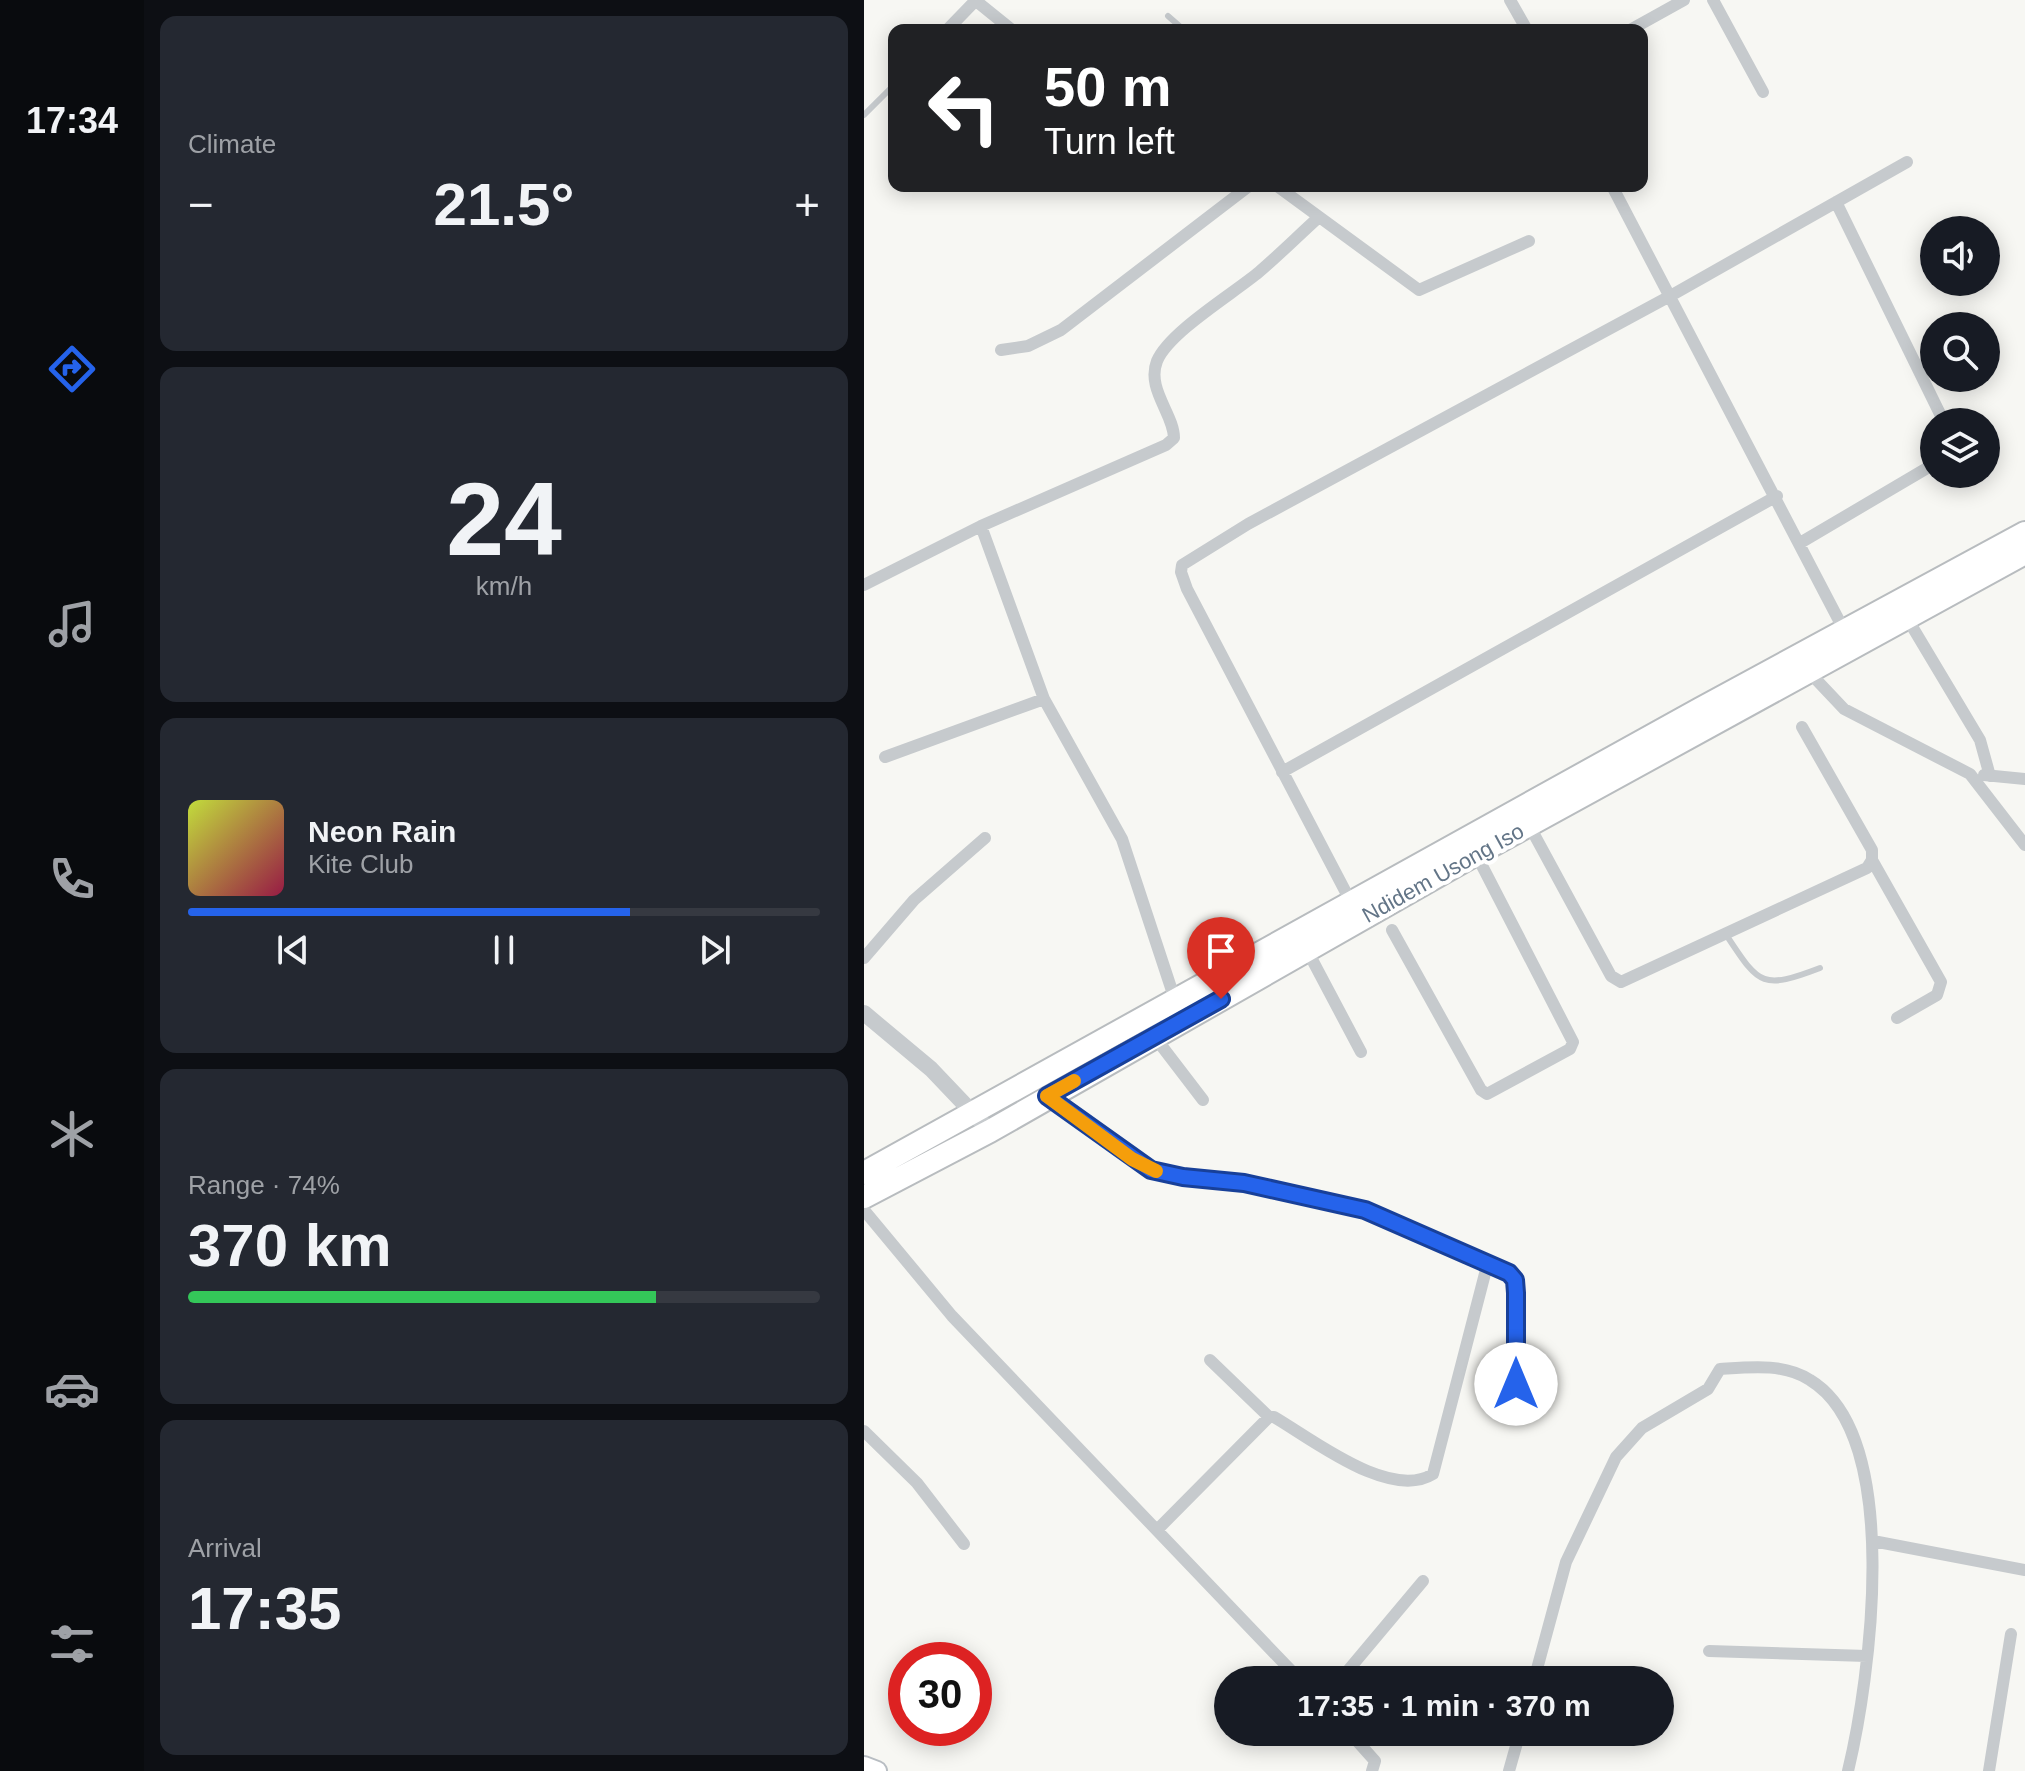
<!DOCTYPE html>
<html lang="en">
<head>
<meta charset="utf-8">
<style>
	body { margin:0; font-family:Arial,sans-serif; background:#242831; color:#f1f3f6; height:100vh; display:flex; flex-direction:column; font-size:30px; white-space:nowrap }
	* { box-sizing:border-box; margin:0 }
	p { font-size:26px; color:#9ea1a6 }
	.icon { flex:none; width:44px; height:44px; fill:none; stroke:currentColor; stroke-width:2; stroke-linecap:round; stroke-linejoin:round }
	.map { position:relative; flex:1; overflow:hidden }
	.side { display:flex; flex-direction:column; gap:16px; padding:16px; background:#0d0f14; width:720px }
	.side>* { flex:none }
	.top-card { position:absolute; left:24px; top:24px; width:760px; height:168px; border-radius:16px; box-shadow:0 4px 20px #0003; background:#202124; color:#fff; overflow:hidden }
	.tools { position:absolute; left:1056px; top:216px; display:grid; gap:16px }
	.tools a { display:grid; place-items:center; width:80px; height:80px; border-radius:50%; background:#171b24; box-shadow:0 4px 20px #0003; font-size:40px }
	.speed { position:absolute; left:24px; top:1642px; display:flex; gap:16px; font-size:40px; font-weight:700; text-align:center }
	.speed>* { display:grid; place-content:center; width:104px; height:104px; border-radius:50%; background:#171b24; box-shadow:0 4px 20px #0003; line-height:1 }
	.speed .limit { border:12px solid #d22; background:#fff; color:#111 }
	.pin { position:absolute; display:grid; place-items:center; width:68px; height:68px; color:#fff; margin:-82px -34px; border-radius:50% 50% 50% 0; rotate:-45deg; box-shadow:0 0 8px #0007 }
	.pin .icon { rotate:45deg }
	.me { position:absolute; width:88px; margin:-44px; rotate:0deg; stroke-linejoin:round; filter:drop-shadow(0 0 6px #0008) }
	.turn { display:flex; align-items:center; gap:28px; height:168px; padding:0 24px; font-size:36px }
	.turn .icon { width:104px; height:104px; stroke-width:2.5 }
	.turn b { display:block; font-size:56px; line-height:68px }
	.big { font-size:60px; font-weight:800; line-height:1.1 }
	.side .tile { flex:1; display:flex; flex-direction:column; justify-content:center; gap:12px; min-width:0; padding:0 28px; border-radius:16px; background:#242831 }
	.side .dial { align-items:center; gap:0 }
	.dial b { font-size:104px; line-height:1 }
	.song { display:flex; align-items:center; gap:24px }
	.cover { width:96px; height:96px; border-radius:12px; background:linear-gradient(135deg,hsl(70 70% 55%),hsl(340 70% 35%)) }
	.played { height:8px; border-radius:4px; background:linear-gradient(90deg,#2563eb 70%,#363941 70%) }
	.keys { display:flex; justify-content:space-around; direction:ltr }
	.heat { display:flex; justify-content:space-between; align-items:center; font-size:44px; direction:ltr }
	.charge { height:12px; border-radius:6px; background:linear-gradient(90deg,#34c759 74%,#363941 0) }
	.trip { position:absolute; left:350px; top:1666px; width:460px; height:80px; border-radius:40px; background:#171b24; box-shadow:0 4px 20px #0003; font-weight:800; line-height:80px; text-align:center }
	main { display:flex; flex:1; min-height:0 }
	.tabs { display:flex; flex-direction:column; width:144px; justify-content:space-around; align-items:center; background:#090b0e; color:#9ea1a6 }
	.tabs .icon { width:56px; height:56px }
	.tabs .active { color:#2563eb }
	.tabs b { font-size:36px; color:#f1f3f6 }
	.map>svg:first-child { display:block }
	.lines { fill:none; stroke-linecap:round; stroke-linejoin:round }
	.secondary-casing { stroke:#b8bdc2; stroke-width:22 }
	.trunk-casing { stroke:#b8bcbf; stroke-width:26 }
	.service { stroke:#c6cacd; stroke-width:6 }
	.minor { stroke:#c6cacd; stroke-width:12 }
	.tertiary { stroke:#c6cacd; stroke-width:16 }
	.secondary { stroke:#fff; stroke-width:18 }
	.trunk { stroke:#fff; stroke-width:22 }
	.route-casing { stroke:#184099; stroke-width:20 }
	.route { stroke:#2563eb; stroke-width:14 }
	.slow { stroke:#f59e0b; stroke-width:14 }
	.labels { text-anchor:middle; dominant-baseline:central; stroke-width:8; stroke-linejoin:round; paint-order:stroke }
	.street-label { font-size:22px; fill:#637587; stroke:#fff }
</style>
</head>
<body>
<main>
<nav class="tabs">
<b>17:34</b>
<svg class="icon active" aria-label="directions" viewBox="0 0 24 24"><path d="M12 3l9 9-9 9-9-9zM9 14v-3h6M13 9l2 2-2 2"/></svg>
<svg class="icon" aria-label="music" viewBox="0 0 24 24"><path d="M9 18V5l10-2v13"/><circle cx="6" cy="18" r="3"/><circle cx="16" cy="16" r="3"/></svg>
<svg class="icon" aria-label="phone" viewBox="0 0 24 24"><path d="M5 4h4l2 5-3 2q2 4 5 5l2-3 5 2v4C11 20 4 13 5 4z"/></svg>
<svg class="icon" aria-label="climate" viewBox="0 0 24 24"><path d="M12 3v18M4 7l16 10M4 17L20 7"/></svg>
<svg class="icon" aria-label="car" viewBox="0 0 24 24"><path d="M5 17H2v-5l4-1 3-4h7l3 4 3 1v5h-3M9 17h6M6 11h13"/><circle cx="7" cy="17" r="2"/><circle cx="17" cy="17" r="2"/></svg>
<svg class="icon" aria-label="filters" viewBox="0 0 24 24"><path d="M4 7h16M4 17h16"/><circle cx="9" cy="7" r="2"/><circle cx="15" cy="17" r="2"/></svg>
</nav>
<section class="side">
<div class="tile"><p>Climate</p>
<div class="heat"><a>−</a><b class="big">21.5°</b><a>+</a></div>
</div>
<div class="tile dial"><b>24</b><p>km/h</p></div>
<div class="tile">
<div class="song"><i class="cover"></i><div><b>Neon Rain</b><p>Kite Club</p></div></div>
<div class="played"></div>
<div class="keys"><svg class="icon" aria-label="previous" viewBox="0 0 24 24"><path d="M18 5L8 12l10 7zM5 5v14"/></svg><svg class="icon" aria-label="pause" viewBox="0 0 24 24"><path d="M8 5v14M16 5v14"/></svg><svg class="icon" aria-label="next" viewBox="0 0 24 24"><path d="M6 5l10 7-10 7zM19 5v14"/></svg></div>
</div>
<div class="tile"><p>Range · 74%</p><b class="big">370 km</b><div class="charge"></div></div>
<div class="tile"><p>Arrival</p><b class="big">17:35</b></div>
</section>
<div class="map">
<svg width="1161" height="1771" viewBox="0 0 1161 1771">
	<rect width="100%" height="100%" fill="#f7f7f3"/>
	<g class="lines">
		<defs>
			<path id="secondary" d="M0,1766L13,1771"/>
			<path id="trunk" d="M0,1173L836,709L1161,533
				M0,1197L126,1131L612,854L1161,553"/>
		</defs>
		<use href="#secondary" class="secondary-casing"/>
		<use href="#trunk" class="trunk-casing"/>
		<path class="service" d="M304,16L320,30
			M0,115L30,85
			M861,933C895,984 896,991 956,968"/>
		<path class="minor" d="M111,0L148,30
			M646,0L663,30
			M849,0L899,92
			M83,30L112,0
			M766,30L820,0
			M413,186L555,290L665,241
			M748,186L981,632
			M972,202L1080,422
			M137,350L164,346L197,330L385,186
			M117,526L180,699L258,839L312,1003
			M936,543L1070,464
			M0,585L117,526L302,445L310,438C310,414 282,389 293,361C305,332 370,293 395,272C416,254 435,235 455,217
			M1043,618L1116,740L1126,776
			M945,672L980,709L1106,774L1161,845
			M938,727L1008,850V860L1077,982L1073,995L1033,1018
			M21,757L180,699
			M418,772L913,496
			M1120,775L1161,779
			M665,825L747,976L757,982L1003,868L1008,860
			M488,904L323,589L317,572L318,565L384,524L808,295L1043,162
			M528,930L617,1090L623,1094L706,1049L709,1042L612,854
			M443,950L497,1052
			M0,958L50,900L121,838
			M290,1036L339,1100
			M183,1096L287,1170L319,1177L380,1183L501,1210L645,1273L651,1280L652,1293V1415
			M0,1210L88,1316L436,1680
			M346,1360L405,1417
			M0,1431L53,1483L100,1544
			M293,1530L405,1417H410C448,1439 526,1501 569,1474L624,1262
			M1009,1541L1161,1570
			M845,1651L1003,1656
			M476,1680L559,1581
			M670,1680L702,1562L752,1457L778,1428L844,1389L856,1369C886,1367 920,1363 946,1380C1040,1437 1006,1680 984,1771
			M485,1732L511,1761L508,1771
			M645,1771L656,1732
			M1125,1771L1147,1634"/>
		<path class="tertiary" d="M0,1013L67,1069L126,1131"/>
		<use href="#secondary" class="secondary"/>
		<use href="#trunk" class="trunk"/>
	</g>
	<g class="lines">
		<defs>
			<path id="route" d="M357,999L183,1096L287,1170L319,1177L380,1183L501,1210L645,1273L651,1280L652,1293V1384"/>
		</defs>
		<use href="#route" class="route-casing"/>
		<use href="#route" class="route"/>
		<path class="slow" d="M210,1081L183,1096L268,1159L292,1171"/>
	</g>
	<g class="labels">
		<g class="street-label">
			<text transform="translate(579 873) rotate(-29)">Ndidem Usong Iso</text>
		</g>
	</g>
</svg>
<div class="tools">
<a><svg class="icon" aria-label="sound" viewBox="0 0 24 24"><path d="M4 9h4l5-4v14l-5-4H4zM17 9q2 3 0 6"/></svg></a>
<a><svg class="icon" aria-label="search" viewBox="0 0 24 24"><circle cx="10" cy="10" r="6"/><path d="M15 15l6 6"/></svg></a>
<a><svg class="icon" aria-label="layers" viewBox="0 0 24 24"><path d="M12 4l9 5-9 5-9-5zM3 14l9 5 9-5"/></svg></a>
</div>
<div class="speed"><div class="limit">30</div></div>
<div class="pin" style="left:357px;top:999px;background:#d93025"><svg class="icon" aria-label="arrive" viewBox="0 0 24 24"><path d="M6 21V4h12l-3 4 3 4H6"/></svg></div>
<svg class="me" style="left:652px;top:1384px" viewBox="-20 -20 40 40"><circle r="19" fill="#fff"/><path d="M0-13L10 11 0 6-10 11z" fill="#2563eb"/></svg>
<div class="trip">17:35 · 1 min · 370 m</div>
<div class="top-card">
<div class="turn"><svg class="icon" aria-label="left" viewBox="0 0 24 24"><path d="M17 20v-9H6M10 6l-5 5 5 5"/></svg><div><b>50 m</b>Turn left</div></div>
</div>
</div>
</main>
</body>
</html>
